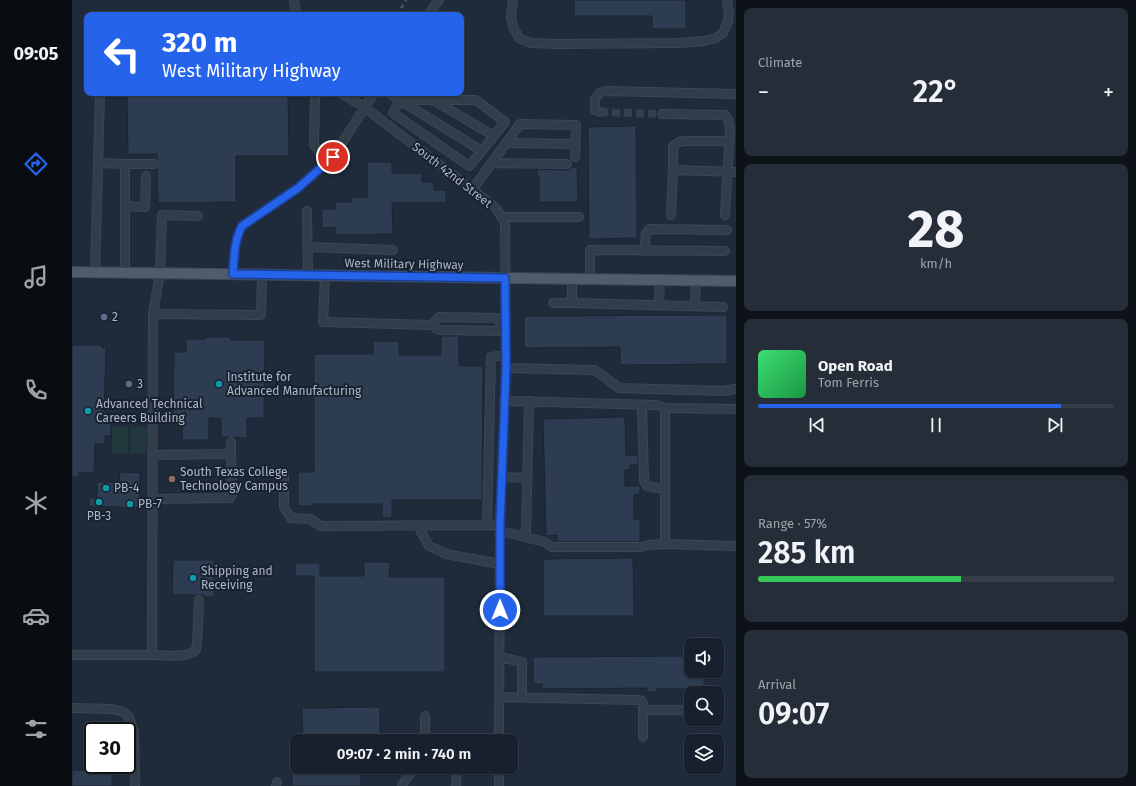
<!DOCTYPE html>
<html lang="en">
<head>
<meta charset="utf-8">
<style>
	body { margin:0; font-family:"Fira Sans",sans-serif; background:#242d38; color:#f1f3f6; height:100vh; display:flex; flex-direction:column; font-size:15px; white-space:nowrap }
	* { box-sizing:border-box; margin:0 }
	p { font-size:13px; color:#9ea3a9 }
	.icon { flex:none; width:22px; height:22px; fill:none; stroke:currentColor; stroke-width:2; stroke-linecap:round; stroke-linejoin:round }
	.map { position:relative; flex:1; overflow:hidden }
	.sheet { display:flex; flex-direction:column; gap:8px; padding:8px; background:#0d1218; width:400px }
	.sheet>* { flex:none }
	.top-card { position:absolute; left:12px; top:12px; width:380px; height:84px; border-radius:8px; box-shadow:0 1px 3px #0004,0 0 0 1px #363e48; background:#2563eb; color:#fff; overflow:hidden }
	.controls { position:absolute; left:612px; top:638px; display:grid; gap:8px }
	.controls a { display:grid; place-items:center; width:40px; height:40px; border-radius:8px; background:#17202c; box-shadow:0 1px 3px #0004,0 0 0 1px #363e48; font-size:20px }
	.speed { position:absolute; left:12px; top:722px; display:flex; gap:8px; font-size:20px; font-weight:700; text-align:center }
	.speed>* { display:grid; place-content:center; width:52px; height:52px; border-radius:50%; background:#17202c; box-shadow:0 1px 3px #0004,0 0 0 1px #363e48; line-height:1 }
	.speed .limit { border:2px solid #111; border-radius:6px; background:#fff; color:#111 }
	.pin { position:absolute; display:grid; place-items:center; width:34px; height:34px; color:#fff; margin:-17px; border:2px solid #fff; border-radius:50%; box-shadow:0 1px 4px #0007 }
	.me { position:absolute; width:44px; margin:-22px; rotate:0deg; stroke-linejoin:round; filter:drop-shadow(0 0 3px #0008) }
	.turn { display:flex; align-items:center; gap:14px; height:84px; padding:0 12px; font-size:18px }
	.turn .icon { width:52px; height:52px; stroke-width:2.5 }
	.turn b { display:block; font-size:28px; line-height:34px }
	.big { font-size:30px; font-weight:600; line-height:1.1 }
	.sheet .card { flex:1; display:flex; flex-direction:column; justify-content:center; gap:6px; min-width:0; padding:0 14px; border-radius:8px; background:#242d38 }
	.sheet .dial { align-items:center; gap:0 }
	.dial b { font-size:52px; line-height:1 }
	.song { display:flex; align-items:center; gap:12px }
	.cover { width:48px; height:48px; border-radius:6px; background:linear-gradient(135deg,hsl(140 70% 55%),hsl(140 70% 35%)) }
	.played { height:4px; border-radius:2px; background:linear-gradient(90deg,#2563eb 85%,#363e48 85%) }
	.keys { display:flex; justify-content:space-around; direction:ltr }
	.heat { display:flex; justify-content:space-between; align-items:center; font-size:22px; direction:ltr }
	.charge { height:6px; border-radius:3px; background:linear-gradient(90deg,#34c759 57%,#363e48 0) }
	.trip { position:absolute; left:218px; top:734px; width:228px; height:40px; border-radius:8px; background:#17202c; box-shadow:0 1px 3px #0004,0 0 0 1px #363e48; font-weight:600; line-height:40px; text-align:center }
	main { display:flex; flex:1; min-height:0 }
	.tabs { display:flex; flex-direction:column; width:72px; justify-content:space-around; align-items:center; background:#090d12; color:#9ea3a9 }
	.tabs .icon { width:28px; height:28px }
	.tabs .on { color:#2563eb }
	.tabs b { font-size:18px; color:#f1f3f6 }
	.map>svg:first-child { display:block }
	.green { fill:#21393c }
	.building { fill:#2d3c50; stroke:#1a2432 }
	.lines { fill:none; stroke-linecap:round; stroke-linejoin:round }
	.minor-tunnel { stroke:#344050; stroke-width:8; stroke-dasharray:8 4; stroke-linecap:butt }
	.minor-casing { stroke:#3c4655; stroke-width:10 }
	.major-casing { stroke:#3c4655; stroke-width:12 }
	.minor { stroke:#323d4b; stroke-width:8 }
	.major { stroke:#505c6b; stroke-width:10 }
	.rail { stroke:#546173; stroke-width:2; stroke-dasharray:4 4; stroke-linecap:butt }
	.route-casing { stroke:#184099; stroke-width:10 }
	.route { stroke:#2563eb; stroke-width:7 }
	.service-dot { fill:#5c6f8a; stroke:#182230; stroke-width:1.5 }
	.culture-dot { fill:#0f9aa8; stroke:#182230; stroke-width:1.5 }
	.education-dot { fill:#8d6e63; stroke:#182230; stroke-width:1.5 }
	.labels { text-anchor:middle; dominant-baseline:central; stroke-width:4; stroke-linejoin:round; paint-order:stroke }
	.street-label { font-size:12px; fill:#adb7c8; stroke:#182230 }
	.poi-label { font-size:12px; fill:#adb7c8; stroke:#182230; text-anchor:start }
</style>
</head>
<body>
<main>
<nav class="tabs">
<b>09:05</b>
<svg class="icon on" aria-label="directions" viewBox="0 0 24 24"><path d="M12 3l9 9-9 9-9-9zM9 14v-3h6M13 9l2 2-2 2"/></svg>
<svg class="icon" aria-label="music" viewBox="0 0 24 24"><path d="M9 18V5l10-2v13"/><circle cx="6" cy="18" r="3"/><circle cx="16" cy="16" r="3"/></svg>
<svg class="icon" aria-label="phone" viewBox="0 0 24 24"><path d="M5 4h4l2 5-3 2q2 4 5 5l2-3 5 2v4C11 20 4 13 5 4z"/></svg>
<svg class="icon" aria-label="climate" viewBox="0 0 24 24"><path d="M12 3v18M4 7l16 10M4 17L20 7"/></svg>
<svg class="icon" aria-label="car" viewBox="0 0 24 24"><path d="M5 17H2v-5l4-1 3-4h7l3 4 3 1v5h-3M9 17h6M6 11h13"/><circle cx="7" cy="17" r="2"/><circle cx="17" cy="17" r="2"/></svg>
<svg class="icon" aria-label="filters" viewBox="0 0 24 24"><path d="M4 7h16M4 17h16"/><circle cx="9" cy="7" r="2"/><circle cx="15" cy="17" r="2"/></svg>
</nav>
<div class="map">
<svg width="664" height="786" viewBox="0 0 664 786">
	<rect width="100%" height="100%" fill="#1f2b3b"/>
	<path class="green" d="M40,427H56V454H40Z
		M59,427H75L74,454H58Z"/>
	<path class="building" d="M502,0H614V29H580V16H502Z
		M55,93H216L217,156H164V202L86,203L85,168L87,164L85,160V154H56Z
		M564,126L565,238L517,239L516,127Z
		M295,162H320V173H350V182H362V190H374V203H320L321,234L263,235V227L250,228V209H263V202H280V197H295Z
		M500,167H505L506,202H467V176H465V169L495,170Z
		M655,315V364L548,365V347L452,348V316Z
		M369,336H387V366H411L410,500H320V518H310V504H241V506H226V472H242V354H301V341H327V355H369Z
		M134,337H159V340H193L192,418H175V438L149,437V418H137V440H110L111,417H101L102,352H114V339H134Z
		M0,345H30V348H34L32,412H34V420H39V436H33V444H23L22,473H7V477H0Z
		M553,417L554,456L566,455V465H558V470H553V486H568V494L562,495V519H568V542H485V535L474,536L471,419Z
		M48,472L68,473V508L17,506V498H25V482H47Z
		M561,558L562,616H471V559Z
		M101,560H142V597H133V595H100Z
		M292,562H318L317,577H373V672H242V576H223V563H248V576H292Z
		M619,656V671H632V689H585V692H575V688L470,689V684H461V657Z
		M308,707V741H231L230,708Z
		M220,767H309V772H289V786H220Z
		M0,770L40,771V786H0Z"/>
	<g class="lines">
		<path class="minor-tunnel" d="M528,112L590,114"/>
		<defs>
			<path id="minor" d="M222,0L224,15
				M441,0L439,16L441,27L447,38L458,43L485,44L606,43L632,41L644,38L651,33L656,22L657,12L655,0
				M356,15L367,0
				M245,93L243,97L242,145L255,162
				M269,93L292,107L424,208L433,223L434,368L428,525L427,741
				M317,93L321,96L410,151L433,122L404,100H328
				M328,100L321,113L397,166L410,151
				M361,100L422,136
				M528,112L523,110V99L529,92L533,91L664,94
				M590,114L653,115L656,119L658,129L653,215
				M657,141H613L607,142L601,146V170L664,172
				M434,143L504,144
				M26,163L53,164V206
				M419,163L495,164
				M53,164H82
				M400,190L448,124L504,125L503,157
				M235,211L236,275
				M599,215L601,170
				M430,217H507
				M236,247L321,250
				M572,251L574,233L578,229L655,230
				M23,273L28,93
				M53,273V206L73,207L74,176
				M161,274C162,257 162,241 170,226L226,188L261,157L302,93
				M253,276L251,322L360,325L366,330L426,331L429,325
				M500,279V303L651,307
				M518,279V250L653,251
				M481,303H500
				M587,305L588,280
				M623,306L624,280
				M81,314L189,315L190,275
				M360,325L367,317L426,318L429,325
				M434,368L523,370L547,388L651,391L664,389
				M570,405L572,481L575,486L593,489
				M593,408L664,409
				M81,455L159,454V442
				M212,473V507L219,518L238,519L249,526L428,525
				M430,477L455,478
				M81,499L158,498L160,495L159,454
				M415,525L419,357L434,355
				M346,526L357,546L374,554L428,564
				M428,531L473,542L480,547H569L577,545L593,544V408L584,405L432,401
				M454,537L457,401
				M593,544L664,546
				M0,655H80L81,314L88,273L90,215L126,216
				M80,655C95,655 112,659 124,650L125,643L127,600
				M428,657L450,662V697
				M427,697L567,700L570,701L571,704V737
				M0,708L40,709L51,712L57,717L62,732L63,786
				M571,710H619
				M353,741V716
				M204,786L205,782
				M330,786L337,774L348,767
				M384,786L385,767
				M427,786V767"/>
			<path id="major" d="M0,272L664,281"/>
		</defs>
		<use href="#minor" class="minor-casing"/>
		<use href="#major" class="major-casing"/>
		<use href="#minor" class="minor"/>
		<use href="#major" class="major"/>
		<path class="rail" d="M325,15L334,0"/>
	</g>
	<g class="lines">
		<defs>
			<path id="route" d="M261,157L226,188L170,226C162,241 162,257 161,274L433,278L434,368L428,525V610"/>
		</defs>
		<use href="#route" class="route-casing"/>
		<use href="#route" class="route"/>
	</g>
	<g class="service-dot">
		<circle cx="32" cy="317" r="4"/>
		<circle cx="57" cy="384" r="4"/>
	</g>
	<g class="culture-dot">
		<circle cx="147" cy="384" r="4"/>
		<circle cx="16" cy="411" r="4"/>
		<circle cx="34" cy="488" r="4"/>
		<circle cx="27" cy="502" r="4"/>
		<circle cx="58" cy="504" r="4"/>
		<circle cx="121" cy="578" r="4"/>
	</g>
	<circle class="education-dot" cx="100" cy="479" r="4"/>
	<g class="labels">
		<g class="street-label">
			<text transform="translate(380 175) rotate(38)">South 42nd Street</text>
			<text transform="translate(332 264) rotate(1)">West Military Highway</text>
		</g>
		<g class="poi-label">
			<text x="40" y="317">2</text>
			<text x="155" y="377">Institute for<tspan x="155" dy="14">Advanced Manufacturing</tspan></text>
			<text x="65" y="384">3</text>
			<text x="24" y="404">Advanced Technical<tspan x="24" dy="14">Careers Building</tspan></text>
			<text x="108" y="472">South Texas College<tspan x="108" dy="14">Technology Campus</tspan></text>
			<text x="42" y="488">PB-4</text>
			<text x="66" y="504">PB-7</text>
			<text x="27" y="516" text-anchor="middle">PB-3</text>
			<text x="129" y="571">Shipping and<tspan x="129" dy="14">Receiving</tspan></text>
		</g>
	</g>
</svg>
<div class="controls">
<a><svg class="icon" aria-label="sound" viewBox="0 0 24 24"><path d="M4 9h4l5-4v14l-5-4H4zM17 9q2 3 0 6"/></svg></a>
<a><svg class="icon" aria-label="search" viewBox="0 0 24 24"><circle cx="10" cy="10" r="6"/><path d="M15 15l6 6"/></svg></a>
<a><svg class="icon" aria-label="layers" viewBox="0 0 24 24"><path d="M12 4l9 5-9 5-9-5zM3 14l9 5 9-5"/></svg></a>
</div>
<div class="speed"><div class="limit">30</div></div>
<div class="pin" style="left:261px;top:157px;background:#d93025"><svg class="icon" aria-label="arrive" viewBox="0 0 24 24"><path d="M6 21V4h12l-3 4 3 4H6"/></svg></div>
<svg class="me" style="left:428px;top:610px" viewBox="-20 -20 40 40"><circle r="17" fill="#2563eb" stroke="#fff" stroke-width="3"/><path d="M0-11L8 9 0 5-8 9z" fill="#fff"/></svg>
<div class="trip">09:07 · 2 min · 740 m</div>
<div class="top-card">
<div class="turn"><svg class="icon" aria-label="left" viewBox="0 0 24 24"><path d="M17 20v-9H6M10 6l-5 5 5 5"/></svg><div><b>320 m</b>West Military Highway</div></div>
</div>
</div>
<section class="sheet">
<div class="card"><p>Climate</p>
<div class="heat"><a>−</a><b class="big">22°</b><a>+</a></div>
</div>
<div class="card dial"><b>28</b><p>km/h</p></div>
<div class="card">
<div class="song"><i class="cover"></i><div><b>Open Road</b><p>Tom Ferris</p></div></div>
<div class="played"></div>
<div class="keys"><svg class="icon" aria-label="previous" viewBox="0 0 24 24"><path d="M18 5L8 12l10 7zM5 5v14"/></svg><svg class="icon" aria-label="pause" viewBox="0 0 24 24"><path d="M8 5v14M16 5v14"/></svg><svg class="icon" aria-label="next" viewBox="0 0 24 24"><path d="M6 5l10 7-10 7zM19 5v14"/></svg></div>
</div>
<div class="card"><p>Range · 57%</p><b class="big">285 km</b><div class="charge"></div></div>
<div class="card"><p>Arrival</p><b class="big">09:07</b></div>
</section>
</main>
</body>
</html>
